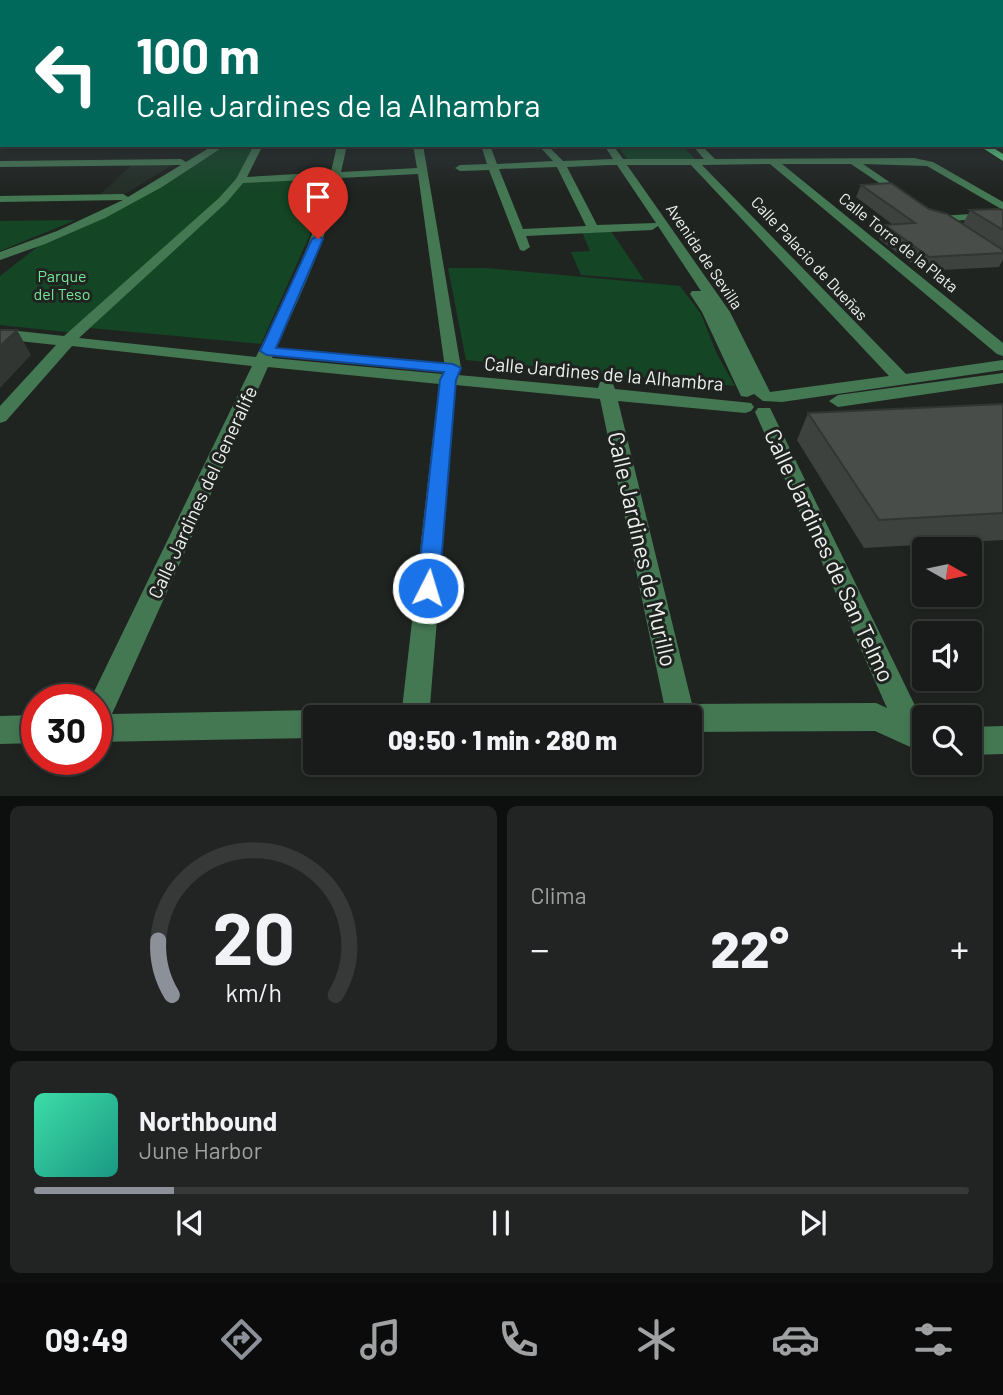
<!DOCTYPE html>
<html lang="es">
<head>
<meta charset="utf-8">
<style>
	body { margin:0; font-family:Barlow,sans-serif; background:#212422; color:#f1f3f6; height:100vh; display:flex; flex-direction:column; font-size:26px; white-space:nowrap }
	* { box-sizing:border-box; margin:0 }
	p { font-size:23px; color:#9fa1a2 }
	.icon { flex:none; width:38px; height:38px; fill:none; stroke:currentColor; stroke-width:2; stroke-linecap:round; stroke-linejoin:round }
	.map { position:relative; height:796px; overflow:hidden }
	.drawer { display:flex; flex-direction:column; gap:10px; padding:10px; background:#0d0f0e; flex:1 }
	.drawer>* { flex:none }
	.top-card { position:absolute; left:0px; top:0px; width:1004px; height:147px; box-shadow:0 4px 10px #0003,0 0 0 2px #363938; background:#00695c; color:#fff; overflow:hidden }
	.needle { width:46px; rotate:99deg }
	.fabs { position:absolute; left:912px; top:537px; display:grid; gap:14px }
	.fabs a { display:grid; place-items:center; width:70px; height:70px; border-radius:7px; background:#181b19; box-shadow:0 4px 10px #0003,0 0 0 2px #363938; font-size:35px }
	.speed { position:absolute; left:21px; top:684px; display:flex; gap:14px; font-size:35px; font-weight:700; text-align:center }
	.speed>* { display:grid; place-content:center; width:91px; height:91px; border-radius:50%; background:#181b19; box-shadow:0 4px 10px #0003,0 0 0 2px #363938; line-height:1 }
	.speed .limit { border:10px solid #d22; background:#fff; color:#111 }
	.pin { position:absolute; display:grid; place-items:center; width:60px; height:60px; color:#fff; margin:-72px -30px; border-radius:50% 50% 50% 0; rotate:-45deg; box-shadow:0 0 7px #0007 }
	.pin .icon { rotate:45deg }
	.me { position:absolute; width:77px; margin:-38px; rotate:5deg; stroke-linejoin:round; filter:drop-shadow(0 0 5px #0008) }
	.turn { display:flex; align-items:center; gap:24px; height:147px; padding:0 21px; font-size:32px }
	.turn .icon { width:91px; height:91px; stroke-width:2.5 }
	.turn b { display:block; font-size:49px; line-height:60px }
	.big { font-size:52px; font-weight:800; line-height:1.1 }
	.drawer .widget { flex:1; display:flex; flex-direction:column; justify-content:center; gap:10px; min-width:0; padding:0 24px; border-radius:10px; background:#212422 }
	.drawer .dial { align-items:center; gap:0 }
	.dial svg { height:182px; overflow:visible; fill:none; stroke:#363938; stroke-width:7; stroke-linecap:round; text-anchor:middle }
	.dial text { fill:#f1f3f6; stroke:none }
	.song { display:flex; align-items:center; gap:21px }
	.cover { width:84px; height:84px; border-radius:10px; background:linear-gradient(135deg,hsl(160 70% 55%),hsl(170 70% 35%)) }
	.played { height:7px; border-radius:4px; background:linear-gradient(90deg,#8c9099 15%,#363938 15%) }
	.keys { display:flex; justify-content:space-around; direction:ltr }
	.heat { display:flex; justify-content:space-between; align-items:center; font-size:38px; direction:ltr }
	.drawer .tiles { flex:1; display:grid; gap:10px; grid-template-columns:1fr 1fr }
	.widget:last-child { grid-column:span 2 }
	.trip { position:absolute; left:303px; top:705px; width:399px; height:70px; border-radius:7px; background:#181b19; box-shadow:0 4px 10px #0003,0 0 0 2px #363938; font-weight:800; line-height:70px; text-align:center }
	.menu { display:flex; height:112px; justify-content:space-around; align-items:center; background:#0a0b0a; color:#9fa1a2 }
	.menu .icon { width:49px; height:49px }
	.menu .on { color:#8c9099 }
	.menu b { font-size:32px; color:#f1f3f6 }
	.map>svg:first-child { display:block }
	.built { fill:#252f28 }
	.green { fill:#144525 }
	.lines { fill:none; stroke-linecap:round; stroke-linejoin:round }
	.minor { fill:#447853; fill-rule:evenodd }
	.major { fill:#59cf80; fill-rule:evenodd }
	.wall { fill:#3e423f }
	.shaded-wall { fill:#323633 }
	.building { fill:#484d49; stroke:#323633; stroke-width:2 }
	.route { fill:#1a73e8; stroke:#114b97; stroke-width:2 }
	.labels { text-anchor:middle; dominant-baseline:central; stroke-width:6; stroke-linejoin:round; paint-order:stroke }
	.far-street-label { font-size:16px; fill:#eef1ee; stroke:#202421 }
	.far-park-label { font-size:16px; fill:#75e798; stroke:#202421 }
	.street-label { font-size:19px; fill:#eef1ee; stroke:#202421 }
	.near-street-label { font-size:23px; fill:#eef1ee; stroke:#202421 }
</style>
</head>
<body>
<div class="map">
<svg width="1003" height="797" viewBox="0 0 1003 797">
	<rect width="100%" height="100%" fill="#202421"/>
	<path class="built" d="M174,164L125,194H100L132,165Z"/>
	<path class="green" d="M222,145H259L240,180L75,333L0,325V276L36,248L39,242L159,185Z
		M617,145H682L696,160H628Z
		M328,178L309,237L261,344L90,328C139,277 196,234 243,181Z
		M76,220L0,251V221Z
		M611,231L644,280L581,275L571,252L590,251L582,232Z
		M448,268H486L680,286L701,314L717,354L735,386L466,360Z"/>
	<g class="lines">
		<path class="minor" d="M0,83H2V87H0Z
			M0,115H2L0,121Z
			M0,133H2V139H0Z
			M214,145H226L162,187L105,218L45,244L0,260V252L57,231L123,200L0,202V196L123,194L128,197L181,165L0,167V161L181,159L186,162Z
			M254,145H263L247,177L331,172L337,145H347L341,172L417,168L413,145H423L461,368L458,375L598,388L600,382H612L615,389L751,403L754,407L751,411L745,413L618,401L692,704L876,703L887,708L755,412L758,408H770L924,724V747L917,750L875,731L690,732V718H613L617,708L627,704H664L600,399L456,385L429,718H401L439,384L268,367L112,714L315,710L326,718H315V738L96,742V700H90L252,366L72,346L6,421L0,423V406L56,345L0,339V329L64,336L219,198L236,179ZM418,174L445,368L442,374L272,358C298,299 327,242 340,178ZM329,179C314,242 285,298 256,357L79,338L227,202L243,183Z
			M481,145H490L497,164L553,161L538,145H547L563,161L613,159L604,145H613L623,159H704L692,145H701L715,159L914,158L933,162L1003,202V210L927,166L863,164L907,194V198L903,199L851,164H782L1003,343V356L997,354L770,164L702,165L906,374L1003,360V370L782,402L763,401L754,394L747,397L741,396L702,312L690,294L692,291H701L658,226L652,230L526,236L530,247L524,251L520,250L489,170L460,171L455,168L460,165L487,164ZM609,165H617L656,223L597,225L567,167ZM627,165H691L889,376L770,392L730,312ZM557,167L586,226L523,229L499,169Z
			M989,213L995,216L993,218L938,222L932,219L938,216Z
			M1003,373V383L838,407L829,401L838,395Z
			M37,715V743L0,744V716Z
			M1003,726V754L970,755V727Z"/>
		<path class="major" d="M978,145H989L1003,154V161Z"/>
	</g>
	<path class="wall" d="M861,185L929,209L963,224L970,210H1003V260L999,267L922,271L879,239L885,225L892,224L856,197Z
		M1003,404V540L864,548L797,440L808,413Z"/>
	<path class="shaded-wall" d="M17,330L31,355L0,388V346Z"/>
	<path class="building" d="M891,183L929,209L947,214L1003,250V253L929,257L885,225L915,223L861,185Z
		M999,209L1003,210V230L970,210Z
		M0,330H17L0,346Z
		M1003,404V513L879,520L808,413Z"/>
	<linearGradient id="sky" x2="0" y2="1"><stop stop-color="#121412"/><stop offset="0.42" stop-color="#3c454e"/><stop offset="1" stop-color="#3c454e" stop-opacity="0"/></linearGradient>
	<rect width="1003" height="191" fill="url(#sky)"/>
	<path class="route" d="M318,236L323,239L276,348L453,364L461,368L456,380L439,588L436,594L428,597L420,594L417,588L440,380L444,372L267,355L260,351L312,239Z"/>
	<g class="labels">
		<g class="far-street-label">
			<text transform="translate(899 242) rotate(39)">Calle Torre de la Plata</text>
			<text transform="translate(705 256) rotate(56)">Avenida de Sevilla</text>
			<text transform="translate(810 258) rotate(47)">Calle Palacio de Dueñas</text>
		</g>
		<g class="far-park-label">
			<text x="62" y="275">Parque<tspan x="62" dy="18">del Teso</tspan></text>
		</g>
		<g class="street-label">
			<text transform="translate(604 373) rotate(5)">Calle Jardines de la Alhambra</text>
			<text transform="translate(202 492) rotate(-65)">Calle Jardines del Generalife</text>
		</g>
		<g class="near-street-label">
			<text transform="translate(643 549) rotate(77)">Calle Jardines de Murillo</text>
			<text transform="translate(830 555) rotate(65)">Calle Jardines de San Telmo</text>
		</g>
	</g>
</svg>
<div class="fabs">
<a><svg class="needle" viewBox="-14 -14 28 28"><path d="M0-13l5 13h-10z" fill="#e53935"/><path d="M0 13l5-13h-10z" fill="#9fa1a2"/></svg></a>
<a><svg class="icon" aria-label="sound" viewBox="0 0 24 24"><path d="M4 9h4l5-4v14l-5-4H4zM17 9q2 3 0 6"/></svg></a>
<a><svg class="icon" aria-label="search" viewBox="0 0 24 24"><circle cx="10" cy="10" r="6"/><path d="M15 15l6 6"/></svg></a>
</div>
<div class="speed"><div class="limit">30</div></div>
<div class="pin" style="left:318px;top:239px;background:#d93025"><svg class="icon" aria-label="arrive" viewBox="0 0 24 24"><path d="M6 21V4h12l-3 4 3 4H6"/></svg></div>
<svg class="me" style="left:428px;top:588px" viewBox="-20 -20 40 40"><circle r="17" fill="#1a73e8" stroke="#fff" stroke-width="3"/><path d="M0-11L8 9 0 5-8 9z" fill="#fff"/></svg>
<div class="trip">09:50 · 1 min · 280 m</div>
<div class="top-card">
<div class="turn"><svg class="icon" aria-label="left" viewBox="0 0 24 24"><path d="M17 20v-9H6M10 6l-5 5 5 5"/></svg><div><b>100 m</b>Calle Jardines de la Alhambra</div></div>
</div>
</div>
<section class="drawer">
<div class="tiles">
<div class="widget dial"><svg viewBox="0 0 100 80">
<path d="M14 69A42 42 0 1 1 86 69"/>
<path d="M14 69A42 42 0 0 1 8 45" stroke="#8c9099"/>
<text x="50" y="56" font-size="32" font-weight="700">20</text>
<text x="50" y="72" font-size="11">km/h</text>
</svg></div>
<div class="widget"><p>Clima</p>
<div class="heat"><a>−</a><b class="big">22°</b><a>+</a></div>
</div>
<div class="widget">
<div class="song"><i class="cover"></i><div><b>Northbound</b><p>June Harbor</p></div></div>
<div class="played"></div>
<div class="keys"><svg class="icon" aria-label="previous" viewBox="0 0 24 24"><path d="M18 5L8 12l10 7zM5 5v14"/></svg><svg class="icon" aria-label="pause" viewBox="0 0 24 24"><path d="M8 5v14M16 5v14"/></svg><svg class="icon" aria-label="next" viewBox="0 0 24 24"><path d="M6 5l10 7-10 7zM19 5v14"/></svg></div>
</div>
</div>
</section>
<nav class="menu">
<b>09:49</b>
<svg class="icon on" aria-label="directions" viewBox="0 0 24 24"><path d="M12 3l9 9-9 9-9-9zM9 14v-3h6M13 9l2 2-2 2"/></svg>
<svg class="icon" aria-label="music" viewBox="0 0 24 24"><path d="M9 18V5l10-2v13"/><circle cx="6" cy="18" r="3"/><circle cx="16" cy="16" r="3"/></svg>
<svg class="icon" aria-label="phone" viewBox="0 0 24 24"><path d="M5 4h4l2 5-3 2q2 4 5 5l2-3 5 2v4C11 20 4 13 5 4z"/></svg>
<svg class="icon" aria-label="climate" viewBox="0 0 24 24"><path d="M12 3v18M4 7l16 10M4 17L20 7"/></svg>
<svg class="icon" aria-label="car" viewBox="0 0 24 24"><path d="M5 17H2v-5l4-1 3-4h7l3 4 3 1v5h-3M9 17h6M6 11h13"/><circle cx="7" cy="17" r="2"/><circle cx="17" cy="17" r="2"/></svg>
<svg class="icon" aria-label="filters" viewBox="0 0 24 24"><path d="M4 7h16M4 17h16"/><circle cx="9" cy="7" r="2"/><circle cx="15" cy="17" r="2"/></svg>
</nav>
</body>
</html>
